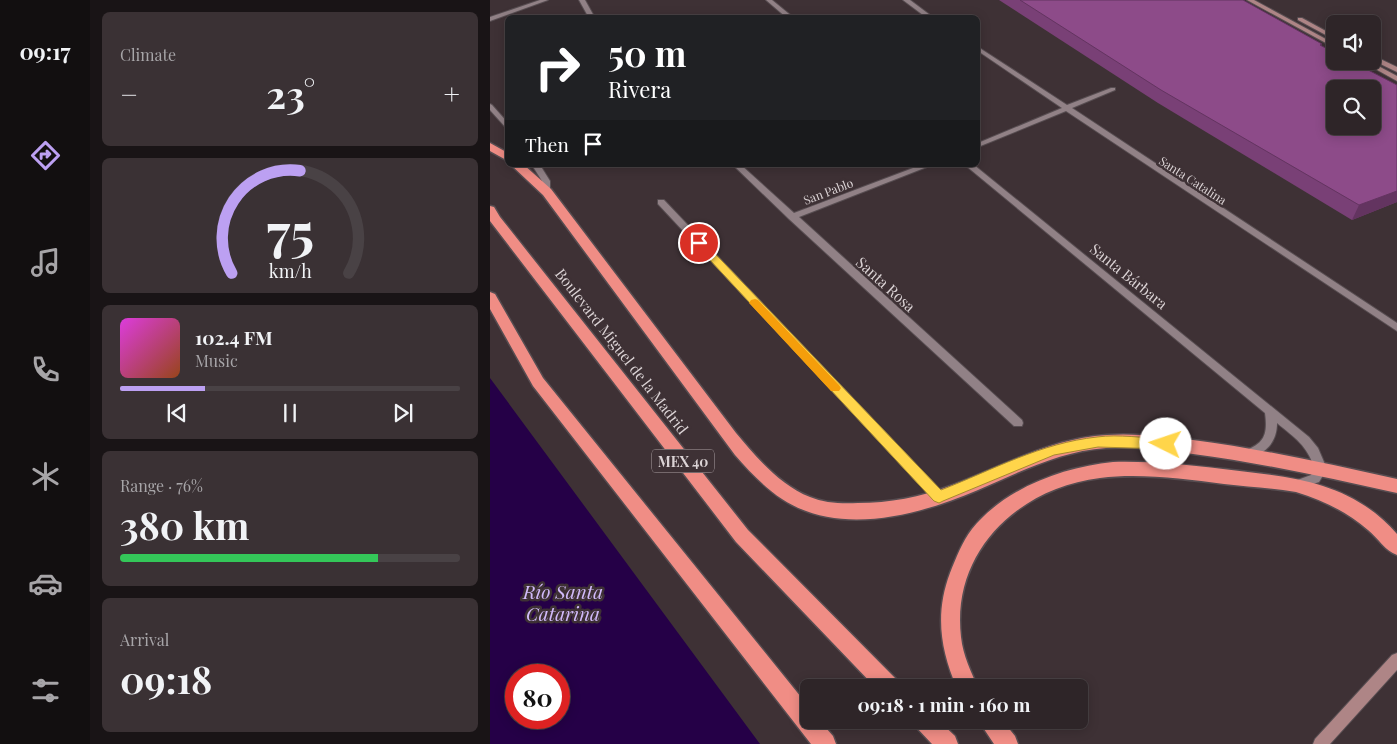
<!DOCTYPE html>
<html lang="en">
<head>
<meta charset="utf-8">
<style>
	body { margin:0; font-family:"Playfair Display",serif; background:#3a3134; color:#f1f3f6; height:100vh; display:flex; flex-direction:column; font-size:19px; white-space:nowrap }
	* { box-sizing:border-box; margin:0 }
	p { font-size:16px; color:#a7a5a8 }
	.icon { flex:none; width:28px; height:28px; fill:none; stroke:currentColor; stroke-width:2; stroke-linecap:round; stroke-linejoin:round }
	.map { position:relative; flex:1; overflow:hidden }
	.panel { display:flex; flex-direction:column; gap:12px; padding:12px; background:#191416; width:400px }
	.panel>* { flex:none }
	.hud { position:absolute; left:15px; top:15px; width:475px; height:152px; border-radius:8px; box-shadow:0 2px 12px #0003,0 0 0 1px #494245; background:#202124; color:#fff; overflow:hidden }
	.controls { position:absolute; left:836px; top:15px; display:grid; gap:10px }
	.controls a { display:grid; place-items:center; width:55px; height:55px; border-radius:8px; background:#2e2528; box-shadow:0 2px 12px #0003,0 0 0 1px #494245; font-size:25px }
	.speed { position:absolute; left:15px; top:664px; display:flex; gap:10px; font-size:25px; font-weight:700; text-align:center }
	.speed>* { display:grid; place-content:center; width:65px; height:65px; border-radius:50%; background:#2e2528; box-shadow:0 2px 12px #0003,0 0 0 1px #494245; line-height:1 }
	.speed .limit { border:8px solid #d22; background:#fff; color:#111 }
	.pin { position:absolute; display:grid; place-items:center; width:42px; height:42px; color:#fff; margin:-21px; border:2px solid #fff; border-radius:50%; box-shadow:0 1px 5px #0007 }
	.me { position:absolute; width:55px; margin:-28px; rotate:274deg; stroke-linejoin:round; filter:drop-shadow(0 0 4px #0008) }
	.turn { display:flex; align-items:center; gap:18px; height:105px; padding:0 20px; font-size:22px }
	.turn .icon { width:65px; height:65px; stroke-width:2.5 }
	.turn b { display:block; font-size:35px; line-height:42px }
	.then { display:flex; align-items:center; height:48px; padding:0 20px; background:#0003; gap:10px; font-size:19px }
	.big { font-size:38px; font-weight:700; line-height:1.1 }
	.panel .card { flex:1; display:flex; flex-direction:column; justify-content:center; gap:8px; min-width:0; padding:0 18px; border-radius:8px; background:#3a3134 }
	.panel .dial { align-items:center; gap:0 }
	.dial svg { height:130px; overflow:visible; fill:none; stroke:#494245; stroke-width:7; stroke-linecap:round; text-anchor:middle }
	.dial text { fill:#f1f3f6; stroke:none }
	.song { display:flex; align-items:center; gap:15px }
	.cover { width:60px; height:60px; border-radius:8px; background:linear-gradient(135deg,hsl(300 70% 55%),hsl(20 70% 35%)) }
	.played { height:5px; border-radius:2px; background:linear-gradient(90deg,#bca0f2 25%,#494245 25%) }
	.keys { display:flex; justify-content:space-around; direction:ltr }
	.heat { display:flex; justify-content:space-between; align-items:center; font-size:28px; direction:ltr }
	.charge { height:8px; border-radius:4px; background:linear-gradient(90deg,#34c759 76%,#494245 0) }
	.trip { position:absolute; left:310px; top:679px; width:288px; height:50px; border-radius:8px; background:#2e2528; box-shadow:0 2px 12px #0003,0 0 0 1px #494245; font-weight:700; line-height:50px; text-align:center }
	main { display:flex; flex:1; min-height:0 }
	.tab-bar { display:flex; flex-direction:column; width:90px; justify-content:space-around; align-items:center; background:#120f10; color:#a7a5a8 }
	.tab-bar .icon { width:35px; height:35px }
	.tab-bar .on { color:#bca0f2 }
	.tab-bar b { font-size:22px; color:#f1f3f6 }
	.map>svg:first-child { display:block }
	.water { fill:#250047; fill-rule:evenodd }
	.lines { fill:none; stroke-linecap:round; stroke-linejoin:round }
	.street-casing { stroke:#574d51; stroke-width:2 }
	.secondary-casing { stroke:#574d51; stroke-width:2 }
	.highway-casing { stroke:#574d51; stroke-width:3 }
	.street { fill:#918186; fill-rule:evenodd }
	.secondary { fill:#ae8586; fill-rule:evenodd }
	.highway { fill:#f08d85; fill-rule:evenodd }
	.wall { fill:#794076 }
	.shaded-wall { fill:#633460 }
	.building { fill:#8d4b89; stroke:#633460; fill-rule:evenodd }
	.route { fill:#ffd54a; stroke:#a68a30 }
	.slow { fill:#f59e0b }
	.labels { text-anchor:middle; dominant-baseline:central; stroke-width:5; stroke-linejoin:round; paint-order:stroke }
	.far-street-label { font-size:12px; fill:#dbd3d5; stroke:#3e3135 }
	.shield { fill:#3e3135; stroke:#aca2a5; stroke-width:1 }
	.shield-label { font-size:14px; font-weight:bold; fill:#dbd3d5 }
	.street-label { font-size:15px; fill:#dbd3d5; stroke:#3e3135 }
	.near-water-label { font-size:19px; font-style:italic; fill:#d1bafa; stroke:#3e3135 }
</style>
</head>
<body>
<main>
<nav class="tab-bar">
<b>09:17</b>
<svg class="icon on" aria-label="directions" viewBox="0 0 24 24"><path d="M12 3l9 9-9 9-9-9zM9 14v-3h6M13 9l2 2-2 2"/></svg>
<svg class="icon" aria-label="music" viewBox="0 0 24 24"><path d="M9 18V5l10-2v13"/><circle cx="6" cy="18" r="3"/><circle cx="16" cy="16" r="3"/></svg>
<svg class="icon" aria-label="phone" viewBox="0 0 24 24"><path d="M5 4h4l2 5-3 2q2 4 5 5l2-3 5 2v4C11 20 4 13 5 4z"/></svg>
<svg class="icon" aria-label="climate" viewBox="0 0 24 24"><path d="M12 3v18M4 7l16 10M4 17L20 7"/></svg>
<svg class="icon" aria-label="car" viewBox="0 0 24 24"><path d="M5 17H2v-5l4-1 3-4h7l3 4 3 1v5h-3M9 17h6M6 11h13"/><circle cx="7" cy="17" r="2"/><circle cx="17" cy="17" r="2"/></svg>
<svg class="icon" aria-label="filters" viewBox="0 0 24 24"><path d="M4 7h16M4 17h16"/><circle cx="9" cy="7" r="2"/><circle cx="15" cy="17" r="2"/></svg>
</nav>
<section class="panel">
<div class="card"><p>Climate</p>
<div class="heat"><a>−</a><b class="big">23°</b><a>+</a></div>
</div>
<div class="card dial"><svg viewBox="0 0 100 80">
<path d="M14 69A42 42 0 1 1 86 69"/>
<path d="M14 69A42 42 0 0 1 56 6" stroke="#bca0f2"/>
<text x="50" y="56" font-size="32" font-weight="700">75</text>
<text x="50" y="72" font-size="11">km/h</text>
</svg></div>
<div class="card">
<div class="song"><i class="cover"></i><div><b>102.4 FM</b><p>Music</p></div></div>
<div class="played"></div>
<div class="keys"><svg class="icon" aria-label="previous" viewBox="0 0 24 24"><path d="M18 5L8 12l10 7zM5 5v14"/></svg><svg class="icon" aria-label="pause" viewBox="0 0 24 24"><path d="M8 5v14M16 5v14"/></svg><svg class="icon" aria-label="next" viewBox="0 0 24 24"><path d="M6 5l10 7-10 7zM19 5v14"/></svg></div>
</div>
<div class="card"><p>Range · 76%</p><b class="big">380 km</b><div class="charge"></div></div>
<div class="card"><p>Arrival</p><b class="big">09:18</b></div>
</section>
<div class="map">
<svg width="907" height="744" viewBox="0 0 907 744">
	<rect width="100%" height="100%" fill="#3e3135"/>
	<path class="water" d="M0,378L270,744H0ZM26,675H69V718H26Z"/>
	<g class="lines">
		<defs>
			<path id="street" d="M50,0H58L0,21V17Z
				M89,0H95L105,18H99Z
				M276,0H282L304,18H297Z
				M413,0H420L444,18H437Z
				M488,47L577,105L621,88H625V90L582,108L907,323V331L576,111L488,147V143L572,108L488,51Z
				M0,104L2,105L18,123V130L0,110Z
				M42,165H50L60,181V194H57L53,192L52,181Z
				M243,165H251L304,213L431,165H442L309,217L532,420L533,423L532,426H524L299,219Z
				M475,165H484L819,437L828,448L837,469L829,482L806,490L802,488L800,485L802,482L821,475L825,469C816,444 806,439 787,423C787,438 780,450 765,456C760,457 758,459 753,457L752,454L753,451C774,444 778,435 775,413Z
				M168,200H174L453,493L455,497L453,501L449,502L445,501L168,204Z"/>
			<path id="secondary" d="M757,0H764L845,44V48Z
				M808,18H812L845,36V40L808,20Z
				M882,55L907,67V72L882,60Z
				M871,61H879L907,76V81Z
				M907,653V670L840,744H823L825,739L902,655Z"/>
			<path id="highway" d="M0,143L18,153V161L0,151Z
				M21,165H34L61,189L246,433C266,457 290,485 320,497C334,503 352,504 368,503C399,503 431,497 460,486C512,467 560,438 617,435C646,433 675,437 703,440C772,449 839,464 907,479V493C839,478 772,463 703,454C674,450 645,446 616,448C570,451 530,472 488,490C429,515 350,537 292,499C274,487 259,471 245,455L53,195Z
				M0,206L4,207L10,217L258,530L408,681L411,688H386L246,542L0,221Z
				M0,292L5,294L53,378L319,707V720H329L343,736L346,744H321L43,386L0,309Z
				M623,462C660,461 697,465 733,469C799,477 860,480 907,534V555C895,551 888,538 878,530C857,512 833,500 806,492C782,488 758,487 734,484C693,479 651,473 610,478C528,488 461,552 471,637C473,656 481,671 488,688H467C450,649 445,613 460,573C466,558 472,542 482,529C515,488 573,467 623,462Z
				M422,720H448L465,736L468,744H442L426,727Z
				M488,720H512L525,736L528,744H504Z"/>
		</defs>
		<use href="#street" class="street-casing"/>
		<use href="#secondary" class="secondary-casing"/>
		<use href="#highway" class="highway-casing"/>
		<use href="#street" class="street"/>
		<use href="#secondary" class="secondary"/>
		<use href="#highway" class="highway"/>
	</g>
	<path class="wall" d="M509,0H753L831,45L907,202L862,220L668,103Z"/>
	<path class="shaded-wall" d="M907,191V202L862,220L869,205Z"/>
	<path class="building" d="M530,0H753L832,44L830,45L845,53V61H861L907,85V191L869,205L671,90ZM845,89H882V126H845Z"/>
	<path class="route" d="M206,240H212L451,490C502,470 551,443 607,437C629,434 653,438 676,439L680,441L682,444L680,448L676,449L608,447L564,455L453,501L449,503L444,501L206,245Z"/>
	<path class="slow" d="M265,299L268,300L349,385L351,388L349,391H341L261,305L259,303L261,300Z"/>
	<g class="labels">
		<g class="far-street-label">
			<text transform="translate(703 180) rotate(33)">Santa Catalina</text>
			<text transform="translate(338 191) rotate(-21)">San Pablo</text>
		</g>
		<rect class="shield" x="162" y="449.5" width="62" height="23" rx="4"/>
		<g class="shield-label">
			<text x="193" y="461">MEX 40</text>
		</g>
		<g class="street-label">
			<text transform="translate(639 276) rotate(39)">Santa Bárbara</text>
			<text transform="translate(396 284) rotate(42)">Santa Rosa</text>
			<text transform="translate(132 351) rotate(52)">Boulevard Miguel de la Madrid</text>
		</g>
		<g class="near-water-label">
			<text x="73" y="591">Río Santa<tspan x="73" dy="22">Catarina</tspan></text>
		</g>
	</g>
</svg>
<div class="controls">
<a><svg class="icon" aria-label="sound" viewBox="0 0 24 24"><path d="M4 9h4l5-4v14l-5-4H4zM17 9q2 3 0 6"/></svg></a>
<a><svg class="icon" aria-label="search" viewBox="0 0 24 24"><circle cx="10" cy="10" r="6"/><path d="M15 15l6 6"/></svg></a>
</div>
<div class="speed"><div class="limit">80</div></div>
<div class="pin" style="left:209px;top:243px;background:#d93025"><svg class="icon" aria-label="arrive" viewBox="0 0 24 24"><path d="M6 21V4h12l-3 4 3 4H6"/></svg></div>
<svg class="me" style="left:676px;top:444px" viewBox="-20 -20 40 40"><circle r="19" fill="#fff"/><path d="M0-13L10 11 0 6-10 11z" fill="#ffd54a"/></svg>
<div class="trip">09:18 · 1 min · 160 m</div>
<div class="hud">
<div class="turn"><svg class="icon" aria-label="right" viewBox="0 0 24 24"><path d="M7 20v-9h11M14 6l5 5-5 5"/></svg><div><b>50 m</b>Rivera</div></div>
<div class="then">Then<svg class="icon" aria-label="arrive" viewBox="0 0 24 24"><path d="M6 21V4h12l-3 4 3 4H6"/></svg></div>
</div>
</div>
</main>
</body>
</html>
